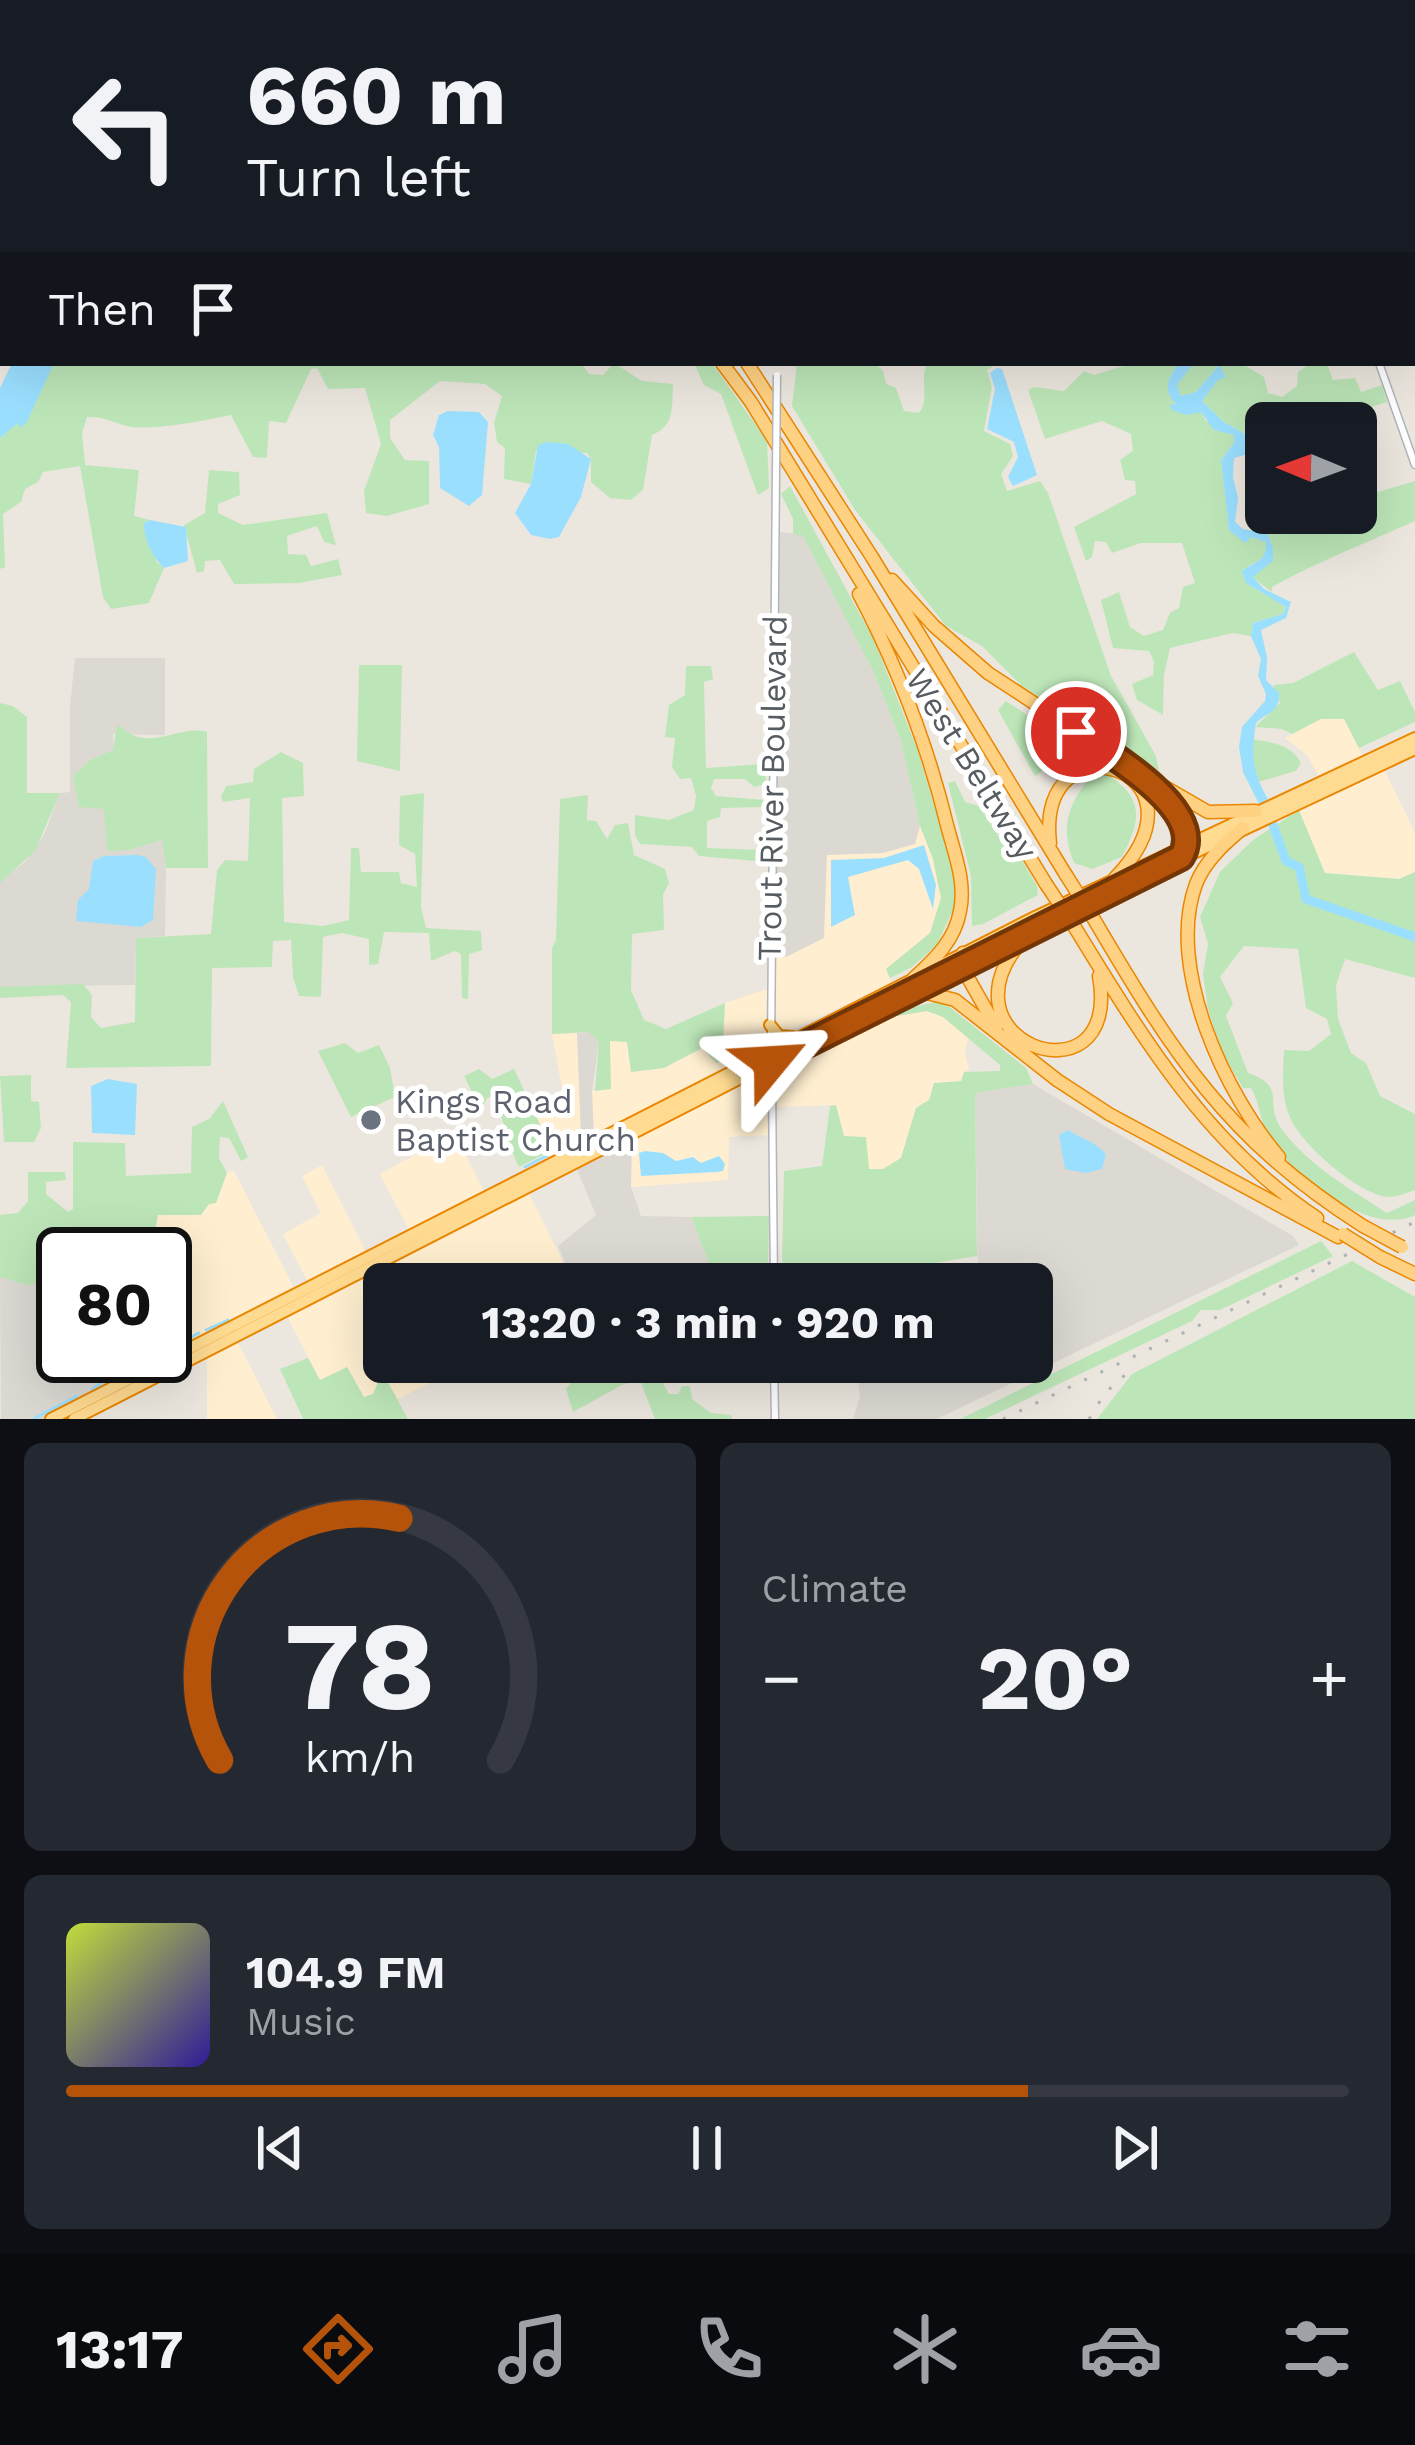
<!DOCTYPE html>
<html lang="en">
<head>
<meta charset="utf-8">
<style>
	body { margin:0; font-family:"Work Sans",sans-serif; background:#242831; color:#f1f3f6; height:100vh; display:flex; flex-direction:column; font-size:45px; white-space:nowrap }
	* { box-sizing:border-box; margin:0 }
	p { font-size:39px; color:#9ea1a6 }
	.icon { flex:none; width:66px; height:66px; fill:none; stroke:currentColor; stroke-width:2; stroke-linecap:round; stroke-linejoin:round }
	.map { position:relative; height:1419px; overflow:hidden }
	.side { display:flex; flex-direction:column; gap:24px; padding:24px; background:#0d0f14; flex:1 }
	.side>* { flex:none }
	.top-card { position:absolute; left:0px; top:0px; width:1416px; height:366px; box-shadow:0 12px 48px #0002; background:#171b24; color:#f1f3f6; overflow:hidden }
	.needle { width:78px; rotate:271deg }
	.buttons { position:absolute; left:1245px; top:402px; display:grid; gap:24px }
	.buttons a { display:grid; place-items:center; width:132px; height:132px; border-radius:18px; background:#171b24; box-shadow:0 12px 48px #0002; font-size:60px }
	.speed { position:absolute; left:36px; top:1227px; display:flex; gap:24px; font-size:60px; font-weight:700; text-align:center }
	.speed>* { display:grid; place-content:center; width:156px; height:156px; border-radius:50%; background:#171b24; box-shadow:0 12px 48px #0002; line-height:1 }
	.speed .limit { border:6px solid #111; border-radius:18px; background:#fff; color:#111 }
	.pin { position:absolute; display:grid; place-items:center; width:102px; height:102px; color:#fff; margin:-51px; border:6px solid #fff; border-radius:50%; box-shadow:0 3px 12px #0007 }
	.me { position:absolute; width:132px; margin:-66px; rotate:63deg; stroke-linejoin:round; filter:drop-shadow(0 0 9px #0008) }
	.turn { display:flex; align-items:center; gap:42px; height:252px; padding:0 48px; font-size:54px }
	.turn .icon { width:156px; height:156px; stroke-width:2.5 }
	.turn b { display:block; font-size:84px; line-height:102px }
	.then { display:flex; align-items:center; height:114px; padding:0 48px; background:#0003; gap:24px; font-size:45px }
	.big { font-size:90px; font-weight:700; line-height:1.1 }
	.side .widget { flex:1; display:flex; flex-direction:column; justify-content:center; gap:18px; min-width:0; padding:0 42px; border-radius:18px; background:#242831 }
	.side .dial { align-items:center; gap:0 }
	.dial svg { height:312px; overflow:visible; fill:none; stroke:#363941; stroke-width:7; stroke-linecap:round; text-anchor:middle }
	.dial text { fill:#f1f3f6; stroke:none }
	.song { display:flex; align-items:center; gap:36px }
	.cover { width:144px; height:144px; border-radius:18px; background:linear-gradient(135deg,hsl(70 70% 55%),hsl(250 70% 35%)) }
	.played { height:12px; border-radius:6px; background:linear-gradient(90deg,#b45309 75%,#363941 75%) }
	.keys { display:flex; justify-content:space-around; direction:ltr }
	.heat { display:flex; justify-content:space-between; align-items:center; font-size:66px; direction:ltr }
	.side .tiles { flex:1; display:grid; gap:24px; grid-template-columns:1fr 1fr }
	.widget:last-child { grid-column:span 2 }
	.trip { position:absolute; left:363px; top:1263px; width:690px; height:120px; border-radius:18px; background:#171b24; box-shadow:0 12px 48px #0002; font-weight:700; line-height:120px; text-align:center }
	.tabs { display:flex; height:192px; justify-content:space-around; align-items:center; background:#090b0e; color:#9ea1a6 }
	.tabs .icon { width:84px; height:84px }
	.tabs .current { color:#b45309 }
	.tabs b { font-size:54px; color:#f1f3f6 }
	.map>svg:first-child { display:block }
	.commercial { fill:#ffefd0 }
	.industrial { fill:#dcd9d3 }
	.green { fill:#bde6b8 }
	.water { fill:#9bdfff }
	.lines { fill:none; stroke-linecap:round; stroke-linejoin:round }
	.stream { stroke:#9bdfff; stroke-width:3 }
	.river { stroke:#9bdfff; stroke-width:9 }
	.tertiary-casing { stroke:#b1b6ba; stroke-width:9 }
	.trunk-casing { stroke:#ea8600; stroke-width:14 }
	.motorway-casing { stroke:#ea8600; stroke-width:15 }
	.tertiary { stroke:#fff; stroke-width:6 }
	.trunk { stroke:#ffdb91; stroke-width:10 }
	.motorway { stroke:#ffd182; stroke-width:12 }
	.rail { stroke:#b0b1b2; stroke-width:3; stroke-dasharray:3 15; stroke-linecap:butt }
	.tertiary-bridge-casing { stroke:#b1b6ba; stroke-width:9; stroke-linecap:butt }
	.motorway-bridge-casing { stroke:#ea8600; stroke-width:15; stroke-linecap:butt }
	.tertiary-bridge { stroke:#fff; stroke-width:6 }
	.motorway-bridge { stroke:#ffd182; stroke-width:12 }
	.route-casing { stroke:#753606; stroke-width:30 }
	.route { stroke:#b45309; stroke-width:21 }
	.worship-dot { fill:#6b7280; stroke:#fff; stroke-width:4.5 }
	.labels { text-anchor:middle; dominant-baseline:central; stroke-width:10; stroke-linejoin:round; paint-order:stroke }
	.street-label { font-size:33px; fill:#575c61; stroke:#fff }
	.worship-label { font-size:33px; fill:#5b616d; stroke:#fff; text-anchor:start }
</style>
</head>
<body>
<div class="map">
<svg width="1415" height="1419" viewBox="0 0 1415 1419">
	<rect width="100%" height="100%" fill="#ece7de"/>
	<path class="commercial" d="M1321,719H1344L1363,757L1319,776L1307,755L1285,738Z
		M1383,767L1415,833V872L1399,879L1325,873L1297,807Z
		M920,826L933,859L941,898L930,933L886,969L892,983L783,1034L774,1027L772,958L788,956L827,855L883,853L914,844Z
		M767,989L766,1043L762,1049L594,1138L592,1091L611,1088L609,1040L627,1042L631,1072L664,1068L703,1048L717,1063L722,1059L725,1003Z
		M895,1011L897,1016L927,1011L943,1017L968,1038L965,1053L969,1069L964,1072L962,1081L916,1108L901,1158L883,1169H868L844,1136L836,1105L775,1107L777,1072L780,1065L869,1019Z
		M577,1033L581,1135L585,1143L556,1157L534,1112L557,1099L562,1088L552,1034Z
		M759,1075L768,1084L769,1135L729,1137L728,1180L631,1187L632,1137Z
		M454,1133L486,1195L410,1232L380,1174Z
		M322,1165L367,1254L309,1284L283,1234L321,1213L302,1176Z
		M234,1171L296,1292L155,1363V1356H165V1254H156L153,1241L158,1215L216,1203L227,1173Z
		M527,1190L571,1278L566,1284H384V1362L469,1363L398,1399L384,1378L373,1394L364,1397L320,1380L286,1314Z
		M236,1339L277,1419H207V1354Z"/>
	<path class="industrial" d="M780,532L803,535L873,671L901,741L920,826L915,844L883,853L827,855L824,938L788,956L772,958Z
		M75,658H165V735L113,734L114,750L90,760L118,849L129,850L162,840L166,868L165,936L136,938L135,985L0,987V882L26,861L44,835L60,793L70,792V706Z
		M588,1032L599,1041L592,1092L594,1138L585,1143L581,1135L577,1033Z
		M1033,1084L1293,1236L1299,1245L937,1419H853L860,1397L856,1362H1032V1284H978L975,1092Z
		M632,1137L631,1187L641,1216L691,1217L717,1284H566L571,1277L558,1246L596,1215L576,1167Z
		M0,1277L63,1279V1356H155V1363L44,1419H1Z"/>
	<path class="green" d="M54,363H581L589,374L603,375L614,363L642,381L673,384C672,405 675,427 652,435L643,490L631,500L610,498L591,482V459L587,453L536,451L531,484L504,479L505,448L497,442L494,423L502,396L485,384L440,381L390,420V438L405,460L429,461V504L387,516L366,513L364,491L381,444L365,388L328,389L317,368L311,369L286,423L269,421L267,458L253,457L231,415C207,420 145,433 123,425C108,420 104,417 87,417L82,433L85,465L139,470L134,516L150,520L144,523L157,562L164,568L149,603L111,609L103,597L80,466L43,472L38,482L25,489L21,502L3,514L5,567L0,569V438L28,414Z
		M694,363H712L767,441L769,488L758,495L721,394L704,385Z
		M797,363H874L883,371L886,384L896,388L904,411L919,413C931,398 918,378 928,363H998L987,370L992,387L984,431L1010,444L1013,456L1001,474L1007,491L1040,481L1048,493L1111,676L1156,756L1159,771L1022,686L982,646L946,626L855,510L792,406Z
		M1133,363H1179C1168,378 1162,390 1176,404L1170,405L1201,412L1206,421L1234,435V443L1221,460L1229,530L1266,542C1267,563 1255,560 1242,571L1286,608L1283,614L1253,623L1251,636L1232,633L1170,648L1164,675L1163,715L1137,700L1132,684L1153,675L1154,662L1149,651L1113,648L1101,600L1119,592L1130,627L1144,636L1163,630L1170,613L1179,608L1183,587L1195,583L1182,543H1141L1112,553L1106,542L1095,541L1092,557L1086,561L1074,527L1136,494L1135,481L1125,480L1120,460L1133,451L1131,434L1102,421L1045,439L1028,390L1034,387L1064,391L1084,371L1094,375Z
		M1194,363H1241L1264,377L1268,393L1282,397L1297,386L1298,372L1311,363H1327L1333,380L1355,378L1361,392L1382,385L1387,402L1321,423H1266V446L1253,445L1250,437L1224,422L1202,401L1218,380V366L1196,392L1181,396L1176,385Z
		M209,470L239,472L240,495L218,504V513L243,525L327,513L336,545L324,542L317,526L287,536L288,554L306,555L311,566L338,559L342,575L299,583L234,584L220,560L205,561L204,571L197,573L184,525L205,513Z
		M1356,470L1365,496L1415,481V521C1366,543 1319,561 1272,587V592L1252,577L1273,547L1267,533L1282,524L1285,513H1356Z
		M790,486L875,642L918,751L953,870L956,903L937,945L912,967L890,978L886,969L930,933L941,898L933,859L920,826L901,741L873,671L803,536L793,534V519L781,494Z
		M1354,652L1378,690L1400,681L1415,712V722L1359,748L1344,719H1321L1292,734L1282,729L1255,727L1280,703L1273,685L1293,683Z
		M359,665H402L400,771L357,761Z
		M686,666H711L713,679L704,682L706,768L765,764L766,784L754,787L745,779H714L711,788L716,796L765,800L766,807L721,808L720,817L707,821V848L765,850L766,862L699,856L692,847L640,844L635,835V815L669,820L694,810L696,796L691,778L680,779L672,767L675,738L665,737L669,705L685,695Z
		M1006,701L1074,747L1035,776L998,710Z
		M0,703L13,706L27,717V793H60L35,851L0,883Z
		M117,725C123,728 128,733 135,736C157,745 184,725 207,732L208,868H166L162,840L129,850L107,851L104,809L79,807L73,776L90,760L113,750Z
		M1253,739C1273,743 1291,744 1301,763L1296,771L1258,782L1251,755Z
		M281,752L303,763L304,796L282,798L284,922L323,926L349,920L351,848H359L361,872H399L401,883L417,887L415,854L399,845L400,796L424,793L421,907L426,928L481,931L482,950L469,954L468,999L462,998L461,954L455,951L431,961L429,933L384,932L378,964L369,965V939L342,933L323,937L321,997L299,996L293,977L291,940L273,941L272,967L212,968L211,1066L66,1068L71,1002L63,995L0,998V987L83,984L92,995L91,1017L101,1028L135,1022L136,938L211,934L217,870L225,860L248,861L250,798L223,802L221,797L226,786L253,782L254,769Z
		M1107,774C1145,799 1141,820 1122,857L1092,869L1074,863C1060,826 1067,806 1091,776Z
		M955,781L965,802L979,806L1007,849L1016,850L1037,886L1038,895L983,924L972,926L971,876L948,783Z
		M588,795L587,820L596,821L607,839L615,825L628,823L634,855L665,869L669,883L663,895L664,930L632,934L631,990L644,1020L666,1029L725,1003L722,1060L717,1063L702,1048L664,1068L631,1072L627,1042L610,1041L611,1089L595,1091L599,1041L588,1032L552,1034V948L556,940L560,799Z
		M1299,810L1325,873L1399,879L1415,872V978L1345,959L1336,985L1338,1019L1351,1053L1366,1063L1380,1096L1415,1114V1190C1406,1193 1398,1197 1388,1197C1359,1195 1298,1142 1289,1115C1281,1094 1283,1073 1284,1050L1309,1051L1331,1034L1327,1019L1306,1008L1298,949L1244,946L1220,977L1233,1003L1226,1016L1248,1073C1289,1087 1262,1103 1283,1131C1310,1166 1350,1189 1387,1213L1415,1200V1215C1370,1237 1297,1179 1271,1141C1260,1124 1261,1106 1251,1088H1243L1222,1053L1208,1009L1203,974L1208,944L1200,917L1220,872L1253,840Z
		M936,1002L947,1005L1026,1068L1033,1084L975,1093L977,1256L934,1263L787,1266L782,1261L784,1171L822,1166L830,1106L836,1105L844,1136L866,1137L869,1169H883L901,1158L916,1108L929,1100L934,1083L961,1081L964,1072L1000,1071V1065L943,1017L927,1011L897,1016L895,1011Z
		M345,1043L358,1053L379,1045L390,1068L395,1097L351,1117L318,1051Z
		M479,1069L492,1079L514,1069L552,1150L519,1167C507,1145 505,1121 494,1096L487,1098L481,1110L464,1076Z
		M31,1075V1101L39,1102L41,1128L34,1142H4L0,1076Z
		M223,1101L248,1157L241,1161L229,1138L220,1137L219,1158L227,1173L216,1203L209,1204L201,1215H158L153,1240L156,1254H141L136,1245L107,1238L89,1254H63V1279L27,1285L0,1277V1215L18,1213L28,1201V1172H65L66,1180L46,1182V1194L68,1212L73,1209V1142L125,1143L126,1176L191,1173L192,1127L209,1119Z
		M769,1216L768,1265L738,1268L737,1284H717L691,1217Z
		M1321,1241L1333,1256L1220,1310H1201L1192,1321L985,1419H960Z
		M1352,1261L1415,1297V1419H1097L1132,1374Z
		M308,1358L320,1380L347,1367L364,1397L373,1394L378,1382L385,1377L408,1419H303L280,1369Z
		M573,1362H636L637,1367L659,1376L669,1394H678L682,1386H690L692,1399L711,1413L731,1415L732,1419H655L640,1380L622,1385L573,1412L566,1389L578,1374Z"/>
	<path class="water" d="M12,363H54L27,422L20,428L18,423L0,438V388Z
		M1179,363H1194L1177,385L1181,396L1196,392L1219,365L1226,377L1218,380L1202,401L1224,422L1250,437L1253,445L1248,454L1234,458L1233,477L1238,498L1235,522L1243,529L1267,533L1273,547V561L1253,577L1264,589L1291,602L1286,618L1261,630L1267,657L1266,680L1279,693C1280,712 1268,712 1256,723C1251,754 1252,772 1268,799L1259,804L1243,772L1239,747L1242,727L1265,701L1266,694L1258,676L1261,659L1251,636L1253,623L1283,614L1286,607L1246,583L1242,571C1255,561 1267,562 1266,542L1251,537L1245,543L1229,530L1221,460L1234,443V435L1214,430L1201,412L1186,415L1172,410L1170,405L1176,404C1162,390 1168,378 1179,363Z
		M997,368L1002,369L1037,475L1013,486L1008,477L1018,457L1014,442L987,429L995,389L990,373Z
		M448,411L479,412L488,422L482,495L469,506L440,488L439,447L433,435L439,415Z
		M547,442L568,444L591,459L581,497L559,537L550,539L531,535L515,513L531,484L538,445Z
		M150,520L186,527L188,561L164,568C153,558 143,538 144,523Z
		M924,845L936,885L933,909L919,869L908,860L848,877L855,915L831,927V860L884,858Z
		M137,855L146,857L156,869L153,920L141,927L76,921L78,900L89,889L93,861L104,856Z
		M108,1079L137,1084L135,1135L92,1133L91,1086Z
		M1068,1130C1082,1139 1094,1141 1106,1154L1102,1169L1086,1173L1065,1169L1059,1135Z
		M645,1151L663,1153L676,1161L693,1157L701,1163L719,1156L725,1164L723,1171L716,1172L641,1176L639,1153Z"/>
	<g class="lines">
		<path class="stream" d="M588,1135L594,1132
			M563,1148L576,1140
			M525,1167L554,1152
			M206,1330L228,1320
			M165,1351L199,1333
			M125,1372L155,1356
			M92,1389L100,1384
			M35,1418L77,1396"/>
		<path class="river" d="M1268,811L1286,861L1299,867L1306,899L1415,937"/>
		<defs>
			<path id="tertiary" d="M1248,0L1249,3
				M787,3V0
				M1379,363L1415,465
				M771,1052L776,470
				M772,1084L774,1284
				M774,1362L775,1419"/>
			<path id="trunk" d="M770,1025L779,1036L793,1037
				M755,1072L764,1074L772,1082
				M51,1419L1035,917L1415,738
				M74,1419L1034,928L1415,749"/>
			<path id="motorway" d="M226,0L232,3
				M265,0L271,3
				M722,363L751,402L1046,884
				M747,363L872,557L1066,875
				M892,580L934,626L988,673L1144,775L1208,812L1256,811
				M859,594C899,670 928,746 948,829C955,855 966,883 960,911C955,940 935,959 914,978
				M1154,785C1170,803 1194,834 1181,857
				M1243,828C1224,844 1205,861 1196,884C1165,968 1226,1095 1279,1157
				M1050,843C1035,713 1221,768 1115,878
				M1092,916C1172,1052 1226,1139 1363,1226
				M1074,926C1142,1037 1206,1144 1317,1218
				M1034,928C917,1040 1124,1112 1099,976
				M963,953L967,976L996,1027
				M902,995L923,992L955,1000L1057,1080L1109,1114L1338,1237
				M1380,1257L1415,1274"/>
		</defs>
		<use href="#tertiary" class="tertiary-casing"/>
		<use href="#trunk" class="trunk-casing"/>
		<use href="#motorway" class="motorway-casing"/>
		<use href="#tertiary" class="tertiary"/>
		<use href="#trunk" class="trunk"/>
		<use href="#motorway" class="motorway"/>
		<path class="rail" d="M1003,1419L1415,1222
			M1089,1419L1105,1393L1136,1365"/>
		<defs>
			<path id="tertiary-bridge" d="M776,470L777,375"/>
			<path id="motorway-bridge" d="M1066,875L1092,916
				M1046,884L1074,926
				M1363,1226L1402,1247
				M1343,1234L1380,1257"/>
		</defs>
		<use href="#tertiary-bridge" class="tertiary-bridge-casing"/>
		<use href="#motorway-bridge" class="motorway-bridge-casing"/>
		<use href="#tertiary-bridge" class="tertiary-bridge"/>
		<use href="#motorway-bridge" class="motorway-bridge"/>
	</g>
	<g class="lines">
		<defs>
			<path id="route" d="M771,1062L1181,857C1209,811 1107,751 1076,732"/>
		</defs>
		<use href="#route" class="route-casing"/>
		<use href="#route" class="route"/>
	</g>
	<circle class="worship-dot" cx="371" cy="1120" r="12"/>
	<g class="labels">
		<g class="street-label">
			<text transform="translate(972 764) rotate(58)">West Beltway</text>
			<text transform="translate(772 788) rotate(-89)">Trout River Boulevard</text>
		</g>
		<g class="worship-label">
			<text x="395" y="1101">Kings Road<tspan x="395" dy="38">Baptist Church</tspan></text>
		</g>
	</g>
</svg>
<div class="buttons">
<a><svg class="needle" viewBox="-14 -14 28 28"><path d="M0-13l5 13h-10z" fill="#e53935"/><path d="M0 13l5-13h-10z" fill="#9ea1a6"/></svg></a>
</div>
<div class="speed"><div class="limit">80</div></div>
<div class="pin" style="left:1076px;top:732px;background:#d93025"><svg class="icon" aria-label="arrive" viewBox="0 0 24 24"><path d="M6 21V4h12l-3 4 3 4H6"/></svg></div>
<svg class="me" style="left:771px;top:1062px" viewBox="-20 -20 40 40"><path d="M0-17L14 15 0 8-14 15z" fill="#b45309" stroke="#fff" stroke-width="4"/></svg>
<div class="trip">13:20 · 3 min · 920 m</div>
<div class="top-card">
<div class="turn"><svg class="icon" aria-label="left" viewBox="0 0 24 24"><path d="M17 20v-9H6M10 6l-5 5 5 5"/></svg><div><b>660 m</b>Turn left</div></div>
<div class="then">Then<svg class="icon" aria-label="arrive" viewBox="0 0 24 24"><path d="M6 21V4h12l-3 4 3 4H6"/></svg></div>
</div>
</div>
<section class="side">
<div class="tiles">
<div class="widget dial"><svg viewBox="0 0 100 80">
<path d="M14 69A42 42 0 1 1 86 69"/>
<path d="M14 69A42 42 0 0 1 60 7" stroke="#b45309"/>
<text x="50" y="56" font-size="32" font-weight="700">78</text>
<text x="50" y="72" font-size="11">km/h</text>
</svg></div>
<div class="widget"><p>Climate</p>
<div class="heat"><a>−</a><b class="big">20°</b><a>+</a></div>
</div>
<div class="widget">
<div class="song"><i class="cover"></i><div><b>104.9 FM</b><p>Music</p></div></div>
<div class="played"></div>
<div class="keys"><svg class="icon" aria-label="previous" viewBox="0 0 24 24"><path d="M18 5L8 12l10 7zM5 5v14"/></svg><svg class="icon" aria-label="pause" viewBox="0 0 24 24"><path d="M8 5v14M16 5v14"/></svg><svg class="icon" aria-label="next" viewBox="0 0 24 24"><path d="M6 5l10 7-10 7zM19 5v14"/></svg></div>
</div>
</div>
</section>
<nav class="tabs">
<b>13:17</b>
<svg class="icon current" aria-label="directions" viewBox="0 0 24 24"><path d="M12 3l9 9-9 9-9-9zM9 14v-3h6M13 9l2 2-2 2"/></svg>
<svg class="icon" aria-label="music" viewBox="0 0 24 24"><path d="M9 18V5l10-2v13"/><circle cx="6" cy="18" r="3"/><circle cx="16" cy="16" r="3"/></svg>
<svg class="icon" aria-label="phone" viewBox="0 0 24 24"><path d="M5 4h4l2 5-3 2q2 4 5 5l2-3 5 2v4C11 20 4 13 5 4z"/></svg>
<svg class="icon" aria-label="climate" viewBox="0 0 24 24"><path d="M12 3v18M4 7l16 10M4 17L20 7"/></svg>
<svg class="icon" aria-label="car" viewBox="0 0 24 24"><path d="M5 17H2v-5l4-1 3-4h7l3 4 3 1v5h-3M9 17h6M6 11h13"/><circle cx="7" cy="17" r="2"/><circle cx="17" cy="17" r="2"/></svg>
<svg class="icon" aria-label="filters" viewBox="0 0 24 24"><path d="M4 7h16M4 17h16"/><circle cx="9" cy="7" r="2"/><circle cx="15" cy="17" r="2"/></svg>
</nav>
</body>
</html>
